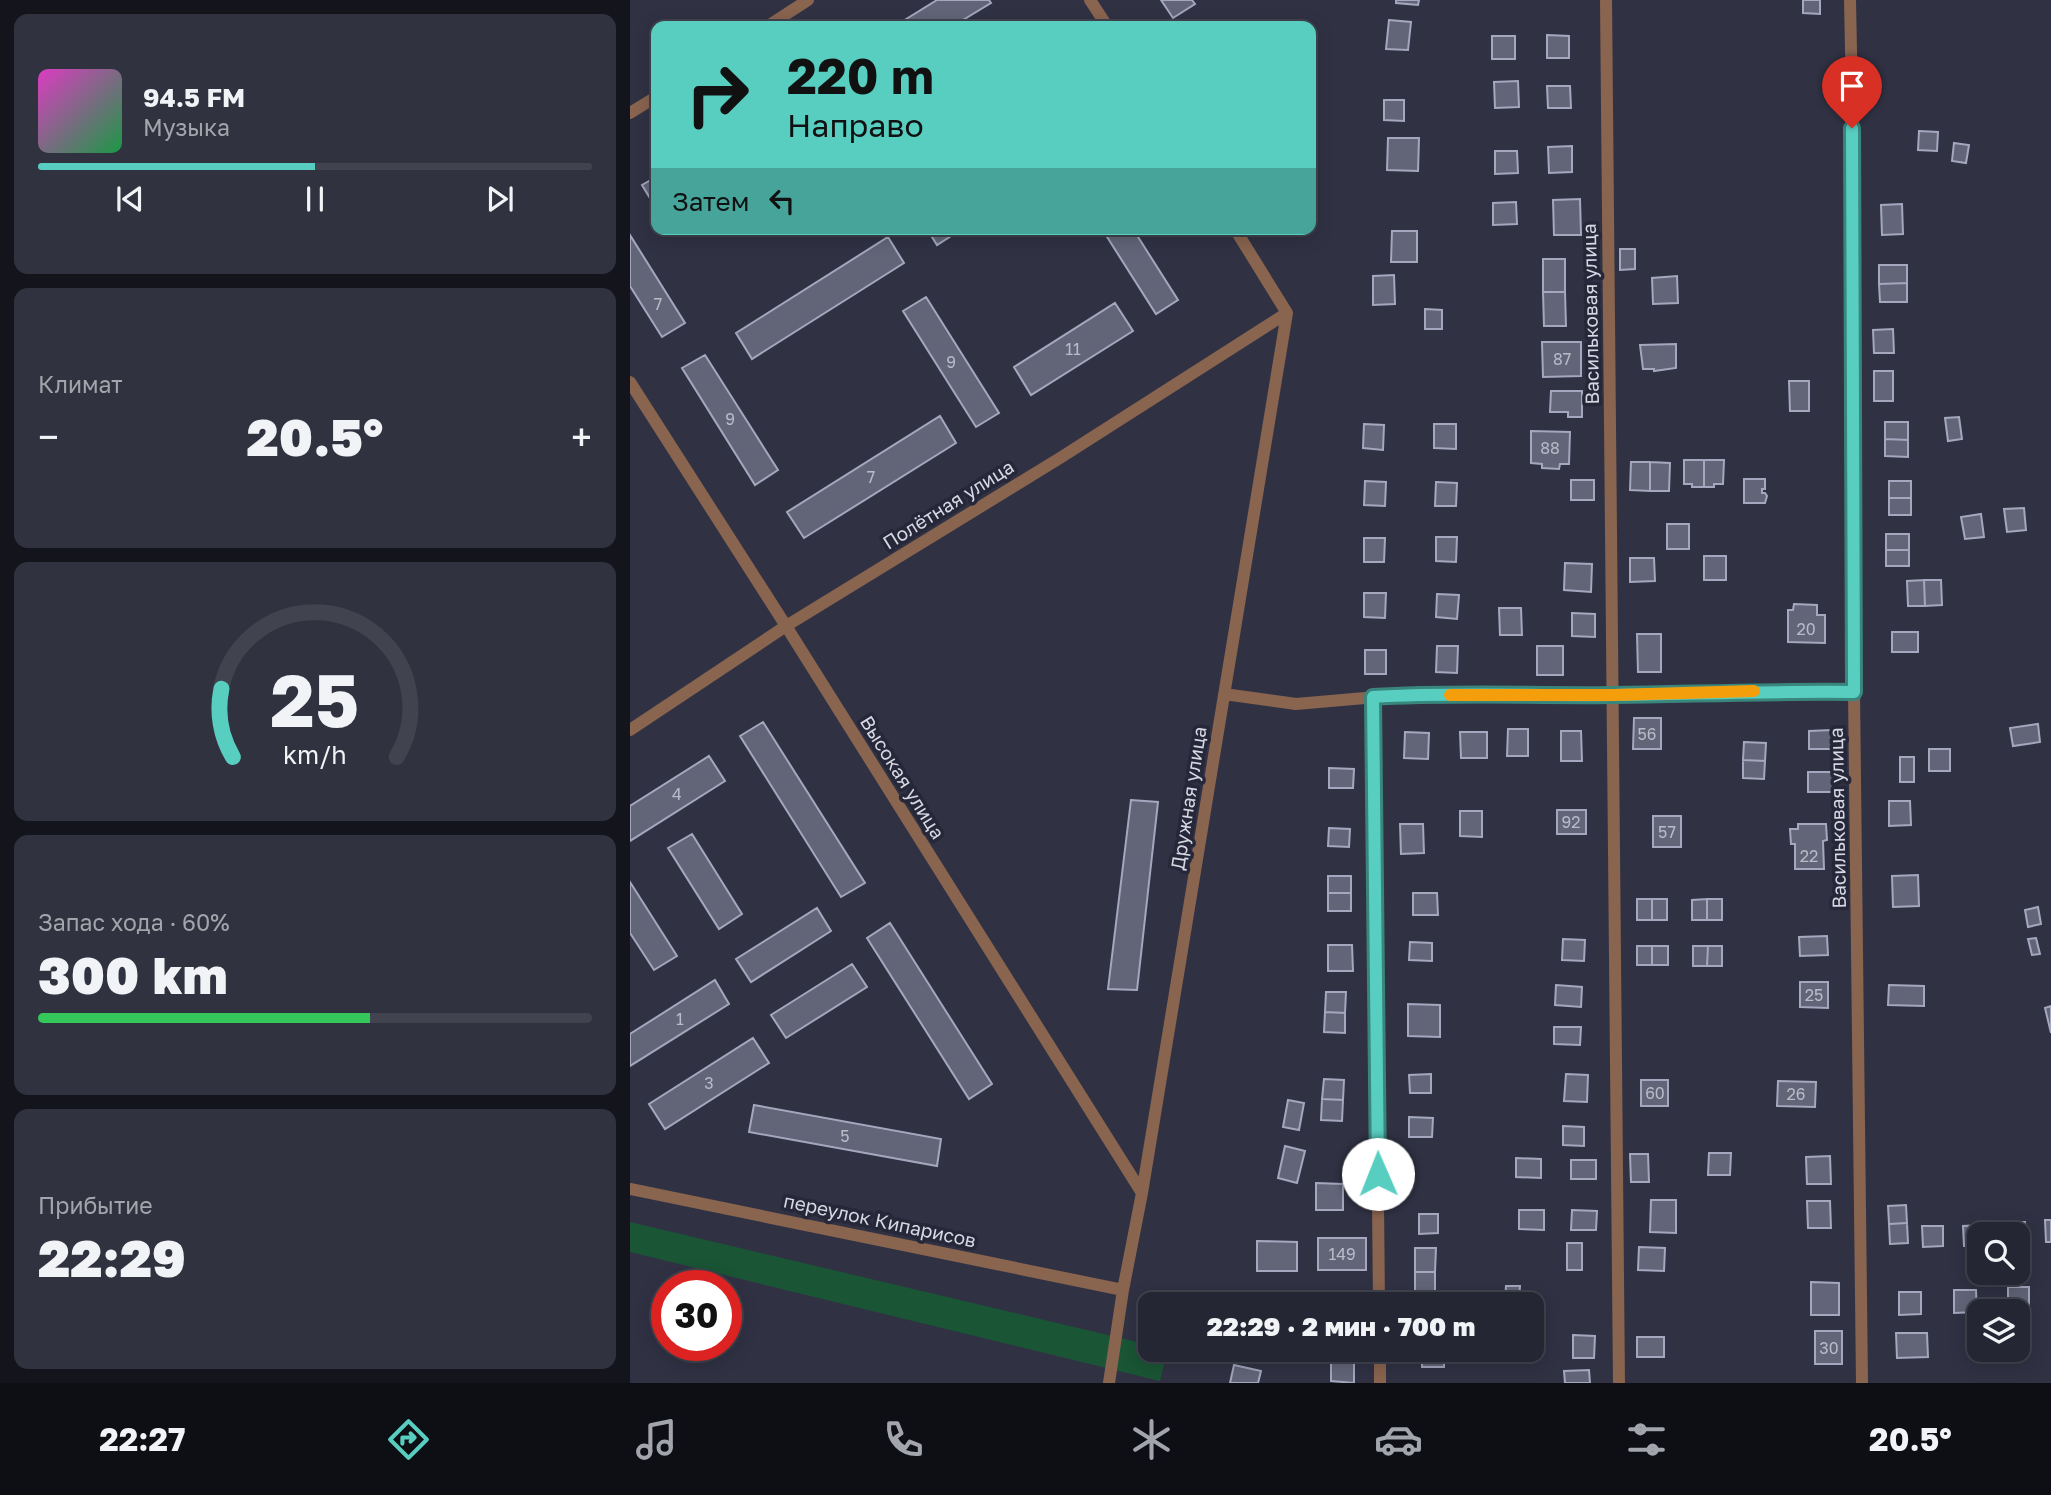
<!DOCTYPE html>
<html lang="ru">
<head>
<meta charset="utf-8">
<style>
	body { margin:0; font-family:"Golos Text",sans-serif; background:#30323f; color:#f1f3f6; height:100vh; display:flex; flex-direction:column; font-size:26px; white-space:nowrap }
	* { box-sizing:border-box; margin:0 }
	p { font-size:23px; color:#a3a5ac }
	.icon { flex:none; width:38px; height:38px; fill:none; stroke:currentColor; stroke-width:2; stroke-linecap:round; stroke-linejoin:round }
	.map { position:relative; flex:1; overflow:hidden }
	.sheet { display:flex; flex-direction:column; gap:14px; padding:14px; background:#14151c; width:630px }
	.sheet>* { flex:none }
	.banner { position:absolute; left:21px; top:21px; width:665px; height:214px; border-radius:14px; box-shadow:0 4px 18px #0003,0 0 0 2px #41434e; background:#58cec1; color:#111; overflow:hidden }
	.controls { position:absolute; left:1337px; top:1222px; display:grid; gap:14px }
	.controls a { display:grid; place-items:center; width:63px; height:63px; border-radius:14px; background:#242633; box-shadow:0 4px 18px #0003,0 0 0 2px #41434e; font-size:35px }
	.speed { position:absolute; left:21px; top:1270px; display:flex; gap:14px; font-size:35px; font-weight:700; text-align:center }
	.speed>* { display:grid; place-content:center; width:91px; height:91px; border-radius:50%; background:#242633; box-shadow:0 4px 18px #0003,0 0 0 2px #41434e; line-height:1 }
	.speed .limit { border:10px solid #d22; background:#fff; color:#111 }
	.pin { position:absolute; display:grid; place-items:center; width:60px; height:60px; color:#fff; margin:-72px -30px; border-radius:50% 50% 50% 0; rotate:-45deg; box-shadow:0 0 7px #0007 }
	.pin .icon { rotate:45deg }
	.me { position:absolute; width:77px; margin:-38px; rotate:359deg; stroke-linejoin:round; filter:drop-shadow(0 0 5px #0008) }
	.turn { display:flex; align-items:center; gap:24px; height:147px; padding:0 21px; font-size:32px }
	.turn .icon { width:91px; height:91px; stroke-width:2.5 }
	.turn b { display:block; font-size:49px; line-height:60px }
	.then { display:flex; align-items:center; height:66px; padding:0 21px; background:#0003; gap:14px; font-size:26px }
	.big { font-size:52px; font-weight:800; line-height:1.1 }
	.sheet .widget { flex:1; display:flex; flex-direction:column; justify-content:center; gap:10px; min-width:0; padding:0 24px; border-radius:14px; background:#30323f }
	.sheet .dial { align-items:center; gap:0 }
	.dial svg { height:182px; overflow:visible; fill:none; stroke:#41434e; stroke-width:7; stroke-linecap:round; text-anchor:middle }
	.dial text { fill:#f1f3f6; stroke:none }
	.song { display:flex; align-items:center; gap:21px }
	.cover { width:84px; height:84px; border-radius:10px; background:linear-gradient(135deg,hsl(310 70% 55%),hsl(140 70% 35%)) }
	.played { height:7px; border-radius:4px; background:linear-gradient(90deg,#58cec1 50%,#41434e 50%) }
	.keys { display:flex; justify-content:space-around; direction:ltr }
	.heat { display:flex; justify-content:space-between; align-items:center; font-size:38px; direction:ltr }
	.charge { height:10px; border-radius:5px; background:linear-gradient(90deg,#34c759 60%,#41434e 0) }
	.trip { position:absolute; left:508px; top:1292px; width:406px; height:70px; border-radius:14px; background:#242633; box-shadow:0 4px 18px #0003,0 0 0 2px #41434e; font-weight:800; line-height:70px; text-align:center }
	.menu { display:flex; height:112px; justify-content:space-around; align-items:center; background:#0e0f14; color:#a3a5ac }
	.menu .icon { width:49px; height:49px }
	.menu .selected { color:#58cec1 }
	.menu b { font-size:32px; color:#f1f3f6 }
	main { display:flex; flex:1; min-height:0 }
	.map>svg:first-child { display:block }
	.green { fill:#1a5535 }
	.building { fill:#626578; stroke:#a4a7bd; stroke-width:2 }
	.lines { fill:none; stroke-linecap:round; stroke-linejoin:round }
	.minor { stroke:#89644f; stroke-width:12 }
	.route-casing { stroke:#39867d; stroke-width:18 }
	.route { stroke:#58cec1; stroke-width:12 }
	.slow { stroke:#f59e0b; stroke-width:12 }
	.labels { text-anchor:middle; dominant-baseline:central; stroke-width:7; stroke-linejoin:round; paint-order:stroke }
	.number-label { font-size:16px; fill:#b9bbc8 }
	.street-label { font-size:19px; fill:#d6d8e3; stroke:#262839 }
</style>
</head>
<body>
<main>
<section class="sheet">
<div class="widget">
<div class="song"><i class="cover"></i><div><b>94.5 FM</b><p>Музыка</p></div></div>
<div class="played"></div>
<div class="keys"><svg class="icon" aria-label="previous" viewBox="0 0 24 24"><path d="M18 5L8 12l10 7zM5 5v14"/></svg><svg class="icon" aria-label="pause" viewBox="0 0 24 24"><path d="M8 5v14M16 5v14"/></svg><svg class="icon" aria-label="next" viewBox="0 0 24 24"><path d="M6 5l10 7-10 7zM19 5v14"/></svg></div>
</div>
<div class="widget"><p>Климат</p>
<div class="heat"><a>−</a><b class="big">20.5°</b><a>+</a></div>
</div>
<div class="widget dial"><svg viewBox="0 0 100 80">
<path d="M14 69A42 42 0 1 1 86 69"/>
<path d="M14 69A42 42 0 0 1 9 39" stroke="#58cec1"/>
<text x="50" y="56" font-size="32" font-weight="700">25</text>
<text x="50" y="72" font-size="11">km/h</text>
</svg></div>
<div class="widget"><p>Запас хода · 60%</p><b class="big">300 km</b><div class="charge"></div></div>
<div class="widget"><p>Прибытие</p><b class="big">22:29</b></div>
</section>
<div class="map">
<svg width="1421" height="1383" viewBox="0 0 1421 1383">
	<rect width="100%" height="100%" fill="#303244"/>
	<path class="green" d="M0,1222L520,1345V1349H538L530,1381L0,1252Z"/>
	<path class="building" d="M307,0H359L361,3L323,26H265Z
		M531,0H562L565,4L543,18Z
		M766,0H789L788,5L766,3Z
		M1173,0H1190V14L1173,13Z
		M759,20L781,22L778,50L756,49Z
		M917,35L939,36V58H917Z
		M862,36H885V59H862Z
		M888,81L889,107L865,108L864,82Z
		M917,86H940L941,108H918Z
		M754,100H774V121L754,120Z
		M1289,131L1308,132L1307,151L1288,150Z
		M758,138H789L788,171L757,170Z
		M1324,143L1339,145L1336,163L1322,161Z
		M942,146V172L919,173L918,147Z
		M865,151H887L888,173L865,174Z
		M26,177V208L12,185Z
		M950,199L951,235H924L923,200Z
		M886,202L887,224L863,225V203Z
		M1272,204L1273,234L1252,235L1251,205Z
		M297,229H332L307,245Z
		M472,229H503L548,300L526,314Z
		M762,231H787V262H761Z
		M0,235L55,323L32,337L0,286Z
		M258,237L274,263L122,359L106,333Z
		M990,249H1005V269L990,270Z
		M913,259H935V292H913Z
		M1249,265H1277V283L1249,284Z
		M764,275L765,304L743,305V276Z
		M1047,276L1048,303L1023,304L1022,278Z
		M1277,283V302H1250L1249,284Z
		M913,292H935L936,326H914Z
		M296,297L369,413L346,427L273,311Z
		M485,303L503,331L401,395L384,367Z
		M795,309L812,310V329H795Z
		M1263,329L1264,353H1244L1243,330Z
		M912,342H951V376L913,377Z
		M1046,344V368L1024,371V369H1013L1010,345Z
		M75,355L148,470L125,485L52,368Z
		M1244,371H1263V401H1244Z
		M1159,381H1179V411H1160Z
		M921,391H952V417H938V412H920Z
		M310,416L326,443L174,538L157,512Z
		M1329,417L1332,439L1318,441L1315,418Z
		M1255,422H1278V440L1255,439Z
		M734,424L754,425L753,450L733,448Z
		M804,424H826V449L804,448Z
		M901,431L940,432L939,464H930L929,469L912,468V464L901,463Z
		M1255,439L1278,440V457L1255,456Z
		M1054,460H1074V487H1062V484H1054Z
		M1074,460H1094L1093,484H1084V487H1074Z
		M1001,462H1020V491L1000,490Z
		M1020,462L1040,463L1039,491H1020Z
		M1114,479H1135V489H1132V493H1135L1137,496L1135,503H1114Z
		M941,480H964V500H941Z
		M735,481L756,482L755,506L734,505Z
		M1259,481H1281V498H1259Z
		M806,482L827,483L826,506H805Z
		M1259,498H1281V515H1259Z
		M1394,508L1396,530L1377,532L1374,509Z
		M1351,514L1354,537L1335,539L1331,517Z
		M1037,524H1059V549H1037Z
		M1256,534H1279V550H1256Z
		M806,537H827L826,562L806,561Z
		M734,538H755L754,562H734Z
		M1256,550H1279V566H1256Z
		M1074,556H1096V580H1074Z
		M1000,558H1024L1025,581L1000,582Z
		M935,563L962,564L961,592L934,590Z
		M1294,580L1295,606H1278L1277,581Z
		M1294,580H1311L1312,605L1295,606Z
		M734,593H756L755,618L734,617Z
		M807,594L829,595L827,619L806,617Z
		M1164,604L1187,605V615H1195V643L1158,642V610H1163Z
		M869,608H891L892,635H870Z
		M942,613L965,614V637L942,636Z
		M1262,632H1288V652H1262Z
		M1007,634H1031V672H1008Z
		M807,646H828L827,673L806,672Z
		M907,646H933V675H907Z
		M735,650H756V674H735Z
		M1004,718H1031V749H1003Z
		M133,722L235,883L211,897L110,736Z
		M1408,724L1410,742L1383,746L1380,728Z
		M878,729H898V756H877Z
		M1202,730V749H1179V731Z
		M931,731H951L952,761H931Z
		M775,732L799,733L798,759L774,758Z
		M830,732H857V758H831Z
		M1114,742L1136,743L1135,761L1113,760Z
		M1299,749H1320V771H1299Z
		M79,756L95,781L0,841V806Z
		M1270,757H1284V782H1270Z
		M1113,760L1135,761L1134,779L1113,778Z
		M699,768L724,769L723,788H699Z
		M1178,772H1203V792H1178Z
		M501,800L528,802L507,990L478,989Z
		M1259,801H1280L1281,825L1259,826Z
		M927,810H956V834H927Z
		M830,811H852V837L830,836Z
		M1023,816H1051V847H1023Z
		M770,824H793L794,853L771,854Z
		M1168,824H1196L1197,840L1193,841L1194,869H1165V844H1161L1160,829H1168Z
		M699,828L720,829L719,847L698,846Z
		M62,834L112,914L89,929L38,848Z
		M1288,875L1289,906L1263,907L1262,876Z
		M698,876H721V893H698Z
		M0,882L47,956L24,970L0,933Z
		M698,893H721V911H698Z
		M783,893H807L808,915H783Z
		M1007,899H1022V920H1007Z
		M1022,899H1037V920H1022Z
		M1077,899V920H1062V900Z
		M1077,899H1092V920H1077Z
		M1408,907L1411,924L1398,927L1395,910Z
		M187,908L201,931L121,982L106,959Z
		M260,923L362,1084L339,1099L237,938Z
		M1197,936L1198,955L1170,956L1169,937Z
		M1406,938L1410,954L1402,955L1398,939Z
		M933,939L955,940L954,961L932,960Z
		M780,942L802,943V961L779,960Z
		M698,945H722L723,971H698Z
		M1007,946H1022V965H1007Z
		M1022,946H1038V965H1022Z
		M1063,946H1078L1077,966H1063Z
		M1078,946H1092V966H1077Z
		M222,964L237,987L156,1038L141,1015Z
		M85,980L99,1004L0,1066V1034Z
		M1170,982H1198V1008L1170,1007Z
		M926,985L952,987L951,1007L925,1005Z
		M1259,985L1294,986V1006L1258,1005Z
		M696,992H716L715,1013L695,1012Z
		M778,1004L810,1005V1037L778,1036Z
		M1421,1006V1033L1415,1008Z
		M695,1012L715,1013V1033L694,1032Z
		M924,1027H951L950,1045L924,1044Z
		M123,1038L139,1063L35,1129L19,1104Z
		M801,1074V1093H780L779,1075Z
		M936,1074L958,1075L957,1102L934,1101Z
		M694,1079L714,1080L713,1100L692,1099Z
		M1011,1080H1038V1106H1011Z
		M1148,1081L1186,1082L1185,1107L1147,1106Z
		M692,1099L713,1100L712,1121L691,1120Z
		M658,1100L674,1103L669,1130L653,1127Z
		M124,1105L311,1139L307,1166L119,1132Z
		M779,1117L803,1118L802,1137H779Z
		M933,1126L954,1127V1146L933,1145Z
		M655,1146L675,1151L667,1183L648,1178Z
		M1079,1153H1101L1100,1175H1078Z
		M1000,1154H1018L1019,1182H1001Z
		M1200,1156L1201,1184H1177L1176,1157Z
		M886,1158L911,1159V1178L886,1177Z
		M941,1160H966V1179H941Z
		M686,1183L713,1184V1210H686Z
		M1021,1200H1046V1233L1020,1232Z
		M1177,1201H1200L1201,1228H1178Z
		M1276,1205L1277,1223L1259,1224L1258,1206Z
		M889,1210H914V1230L889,1229Z
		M942,1210L967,1211L966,1230H941Z
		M789,1214H808V1233L789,1234Z
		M1415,1220H1421V1242H1416Z
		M1375,1222H1395L1396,1242H1388V1234H1375Z
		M1277,1223L1278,1243L1260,1244L1259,1224Z
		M1353,1225L1354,1234H1349V1246H1334L1333,1226Z
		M1292,1226H1313V1246L1293,1247Z
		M688,1238H736V1270H688Z
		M627,1241L667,1242V1271H627Z
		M937,1243H952V1270H937Z
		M1009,1247L1035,1248L1034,1271L1008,1270Z
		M785,1248H806L805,1272H785Z
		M785,1272H805V1296L785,1295Z
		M1181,1282L1209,1283V1315H1181Z
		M876,1286H890L889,1301L875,1300Z
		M1378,1287H1399V1311H1378Z
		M1324,1290H1346L1347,1312L1324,1313Z
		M1269,1292H1291V1314L1269,1315Z
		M1185,1331H1212V1364H1185Z
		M1266,1333H1297L1298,1357L1267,1358Z
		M943,1335L965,1336L964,1358H943Z
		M1007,1337H1034V1357H1007Z
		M792,1349H814V1367H792Z
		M701,1361H724V1383L701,1381Z
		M604,1365L631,1371L628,1383H600Z
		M959,1370L960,1383H935L934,1371Z"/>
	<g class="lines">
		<path class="minor" d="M460,0L477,26
			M976,0L989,1383
			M1220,0L1223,152L1224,692L1232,1383
			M138,26L178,0
			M0,113L26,97
			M605,229L657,313
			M0,382L156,626L512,1193
			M594,694L666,704L781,694L983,695L1139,691L1224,692
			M743,697L749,1304
			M0,730L156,626L430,458L657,313
			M0,1189L493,1290
			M750,1349V1383
			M479,1383L493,1290L512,1193L657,313"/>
	</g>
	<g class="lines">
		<defs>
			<path id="route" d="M748,1174L743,697C823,692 903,696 984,695C1064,694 1144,691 1224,692L1222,128"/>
		</defs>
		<use href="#route" class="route-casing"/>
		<use href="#route" class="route"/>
		<path class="slow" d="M820,695H983L1124,691"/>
	</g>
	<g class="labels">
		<g class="number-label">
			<text x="28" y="304">7</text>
			<text x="443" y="349">11</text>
			<text x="932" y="359">87</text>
			<text x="321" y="362">9</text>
			<text x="100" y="419">9</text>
			<text x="920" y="448">88</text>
			<text x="241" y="477">7</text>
			<text x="1176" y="629">20</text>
			<text x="1017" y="734">56</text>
			<text x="47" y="794">4</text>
			<text x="941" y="822">92</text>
			<text x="1037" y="832">57</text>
			<text x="1179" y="856">22</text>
			<text x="1184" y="995">25</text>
			<text x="50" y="1019">1</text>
			<text x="79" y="1083">3</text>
			<text x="1025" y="1093">60</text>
			<text x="1166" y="1094">26</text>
			<text x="215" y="1136">5</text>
			<text x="712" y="1254">149</text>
			<text x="1199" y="1348">30</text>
		</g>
		<g class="street-label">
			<text transform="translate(960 314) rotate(-91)">Васильковая улица</text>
			<text transform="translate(318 504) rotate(-32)">Полётная улица</text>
			<text transform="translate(273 777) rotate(58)">Высокая улица</text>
			<text transform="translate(558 798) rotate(-81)">Дружная улица</text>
			<text transform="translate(1207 818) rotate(-91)">Васильковая улица</text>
			<text transform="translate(250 1220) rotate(12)">переулок Кипарисов</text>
		</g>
	</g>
</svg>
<div class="controls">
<a><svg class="icon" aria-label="search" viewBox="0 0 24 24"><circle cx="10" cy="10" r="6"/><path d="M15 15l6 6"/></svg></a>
<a><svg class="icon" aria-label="layers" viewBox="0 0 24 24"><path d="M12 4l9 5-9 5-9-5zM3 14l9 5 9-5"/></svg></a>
</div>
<div class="speed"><div class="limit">30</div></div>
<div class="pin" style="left:1222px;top:128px;background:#d93025"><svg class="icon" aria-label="arrive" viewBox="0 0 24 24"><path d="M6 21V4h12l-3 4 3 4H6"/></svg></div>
<svg class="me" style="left:748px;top:1174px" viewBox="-20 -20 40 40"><circle r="19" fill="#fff"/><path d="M0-13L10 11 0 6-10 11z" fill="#58cec1"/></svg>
<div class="trip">22:29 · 2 мин · 700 m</div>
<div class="banner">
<div class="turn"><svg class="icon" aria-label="right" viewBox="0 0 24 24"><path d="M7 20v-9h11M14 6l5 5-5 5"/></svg><div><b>220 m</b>Направо</div></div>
<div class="then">Затем<svg class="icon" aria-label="left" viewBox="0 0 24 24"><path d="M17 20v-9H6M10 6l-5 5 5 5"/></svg></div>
</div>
</div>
</main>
<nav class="menu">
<b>22:27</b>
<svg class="icon selected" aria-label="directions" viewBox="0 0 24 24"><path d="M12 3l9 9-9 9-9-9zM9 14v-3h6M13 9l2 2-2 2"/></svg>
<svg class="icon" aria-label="music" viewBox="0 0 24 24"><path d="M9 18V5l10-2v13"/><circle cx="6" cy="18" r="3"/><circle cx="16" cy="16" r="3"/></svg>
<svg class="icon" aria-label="phone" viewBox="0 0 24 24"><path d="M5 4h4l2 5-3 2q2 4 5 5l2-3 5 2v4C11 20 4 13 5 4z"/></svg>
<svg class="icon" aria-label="climate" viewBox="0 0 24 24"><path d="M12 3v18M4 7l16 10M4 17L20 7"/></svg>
<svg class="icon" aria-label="car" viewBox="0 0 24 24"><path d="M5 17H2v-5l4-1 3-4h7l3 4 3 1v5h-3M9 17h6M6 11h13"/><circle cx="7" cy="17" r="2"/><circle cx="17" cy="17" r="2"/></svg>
<svg class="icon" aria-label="filters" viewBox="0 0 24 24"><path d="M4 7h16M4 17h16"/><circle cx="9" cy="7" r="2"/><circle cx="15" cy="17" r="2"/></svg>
<b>20.5°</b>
</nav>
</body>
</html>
